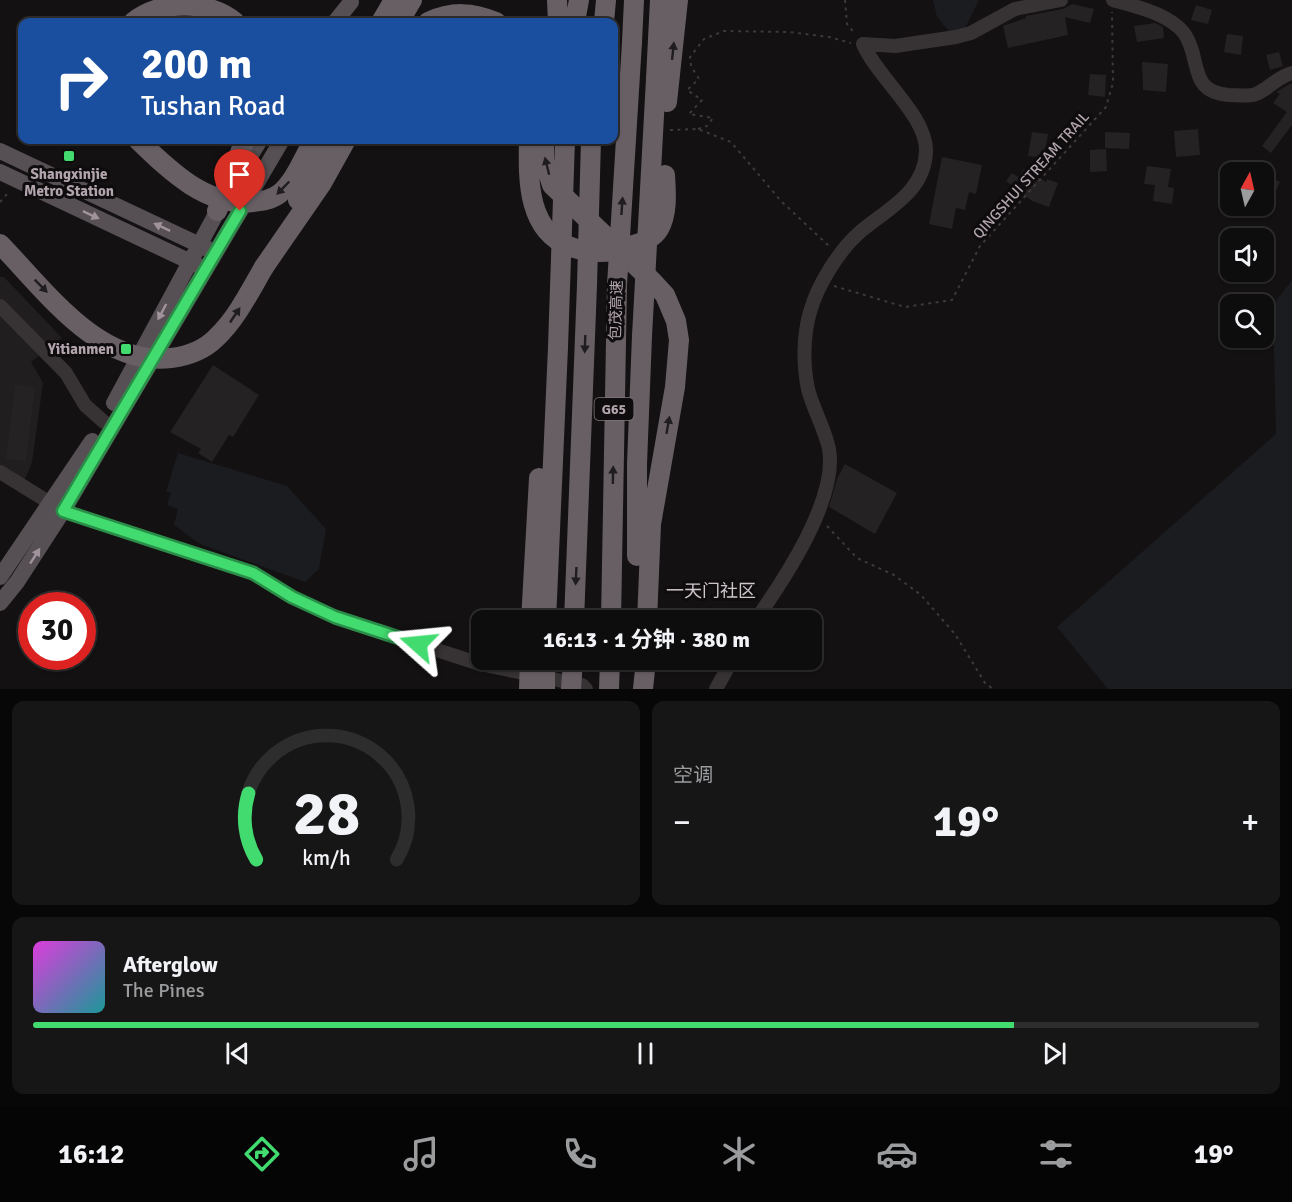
<!DOCTYPE html>
<html lang="zh">
<head>
<meta charset="utf-8">
<style>
	body { margin:0; font-family:Signika,"Noto Sans SC",sans-serif; background:#171617; color:#f1f3f6; height:100vh; display:flex; flex-direction:column; font-size:22px; white-space:nowrap }
	* { box-sizing:border-box; margin:0 }
	p { font-size:20px; color:#9b9c9e }
	.icon { flex:none; width:33px; height:33px; fill:none; stroke:currentColor; stroke-width:2; stroke-linecap:round; stroke-linejoin:round }
	.map { position:relative; height:689px; overflow:hidden }
	.drawer { display:flex; flex-direction:column; gap:12px; padding:12px; background:#080708; flex:1 }
	.drawer>* { flex:none }
	.top-card { position:absolute; left:18px; top:18px; width:600px; height:126px; border-radius:12px; box-shadow:0 2px 4px #0004,0 0 0 2px #2e2d2e; background:#1a4fa0; color:#fff; overflow:hidden }
	.needle { width:39px; rotate:8deg }
	.fabs { position:absolute; left:1220px; top:162px; display:grid; gap:12px }
	.fabs a { display:grid; place-items:center; width:54px; height:54px; border-radius:12px; background:#0e0d0e; box-shadow:0 2px 4px #0004,0 0 0 2px #2e2d2e; font-size:30px }
	.speed { position:absolute; left:18px; top:592px; display:flex; gap:12px; font-size:30px; font-weight:700; text-align:center }
	.speed>* { display:grid; place-content:center; width:78px; height:78px; border-radius:50%; background:#0e0d0e; box-shadow:0 2px 4px #0004,0 0 0 2px #2e2d2e; line-height:1 }
	.speed .limit { border:9px solid #d22; background:#fff; color:#111 }
	.pin { position:absolute; display:grid; place-items:center; width:51px; height:51px; color:#fff; margin:-62px -26px; border-radius:50% 50% 50% 0; rotate:-45deg; box-shadow:0 0 6px #0007 }
	.pin .icon { rotate:45deg }
	.me { position:absolute; width:66px; margin:-33px; rotate:288deg; stroke-linejoin:round; filter:drop-shadow(0 0 4px #0008) }
	.turn { display:flex; align-items:center; gap:21px; height:126px; padding:0 24px; font-size:27px }
	.turn .icon { width:78px; height:78px; stroke-width:2.5 }
	.turn b { display:block; font-size:42px; line-height:51px }
	.big { font-size:45px; font-weight:700; line-height:1.1 }
	.drawer .tile { flex:1; display:flex; flex-direction:column; justify-content:center; gap:9px; min-width:0; padding:0 21px; border-radius:12px; background:#171617 }
	.drawer .dial { align-items:center; gap:0 }
	.dial svg { height:156px; overflow:visible; fill:none; stroke:#2e2d2e; stroke-width:7; stroke-linecap:round; text-anchor:middle }
	.dial text { fill:#f1f3f6; stroke:none }
	.song { display:flex; align-items:center; gap:18px }
	.cover { width:72px; height:72px; border-radius:9px; background:linear-gradient(135deg,hsl(300 70% 55%),hsl(180 70% 35%)) }
	.played { height:6px; border-radius:3px; background:linear-gradient(90deg,#41db6f 80%,#2e2d2e 80%) }
	.keys { display:flex; justify-content:space-around; direction:ltr }
	.heat { display:flex; justify-content:space-between; align-items:center; font-size:33px; direction:ltr }
	.drawer .tiles { flex:1; display:grid; gap:12px; grid-template-columns:1fr 1fr }
	.tile:last-child { grid-column:span 2 }
	.trip { position:absolute; left:471px; top:610px; width:351px; height:60px; border-radius:12px; background:#0e0d0e; box-shadow:0 2px 4px #0004,0 0 0 2px #2e2d2e; font-weight:700; line-height:60px; text-align:center }
	.dock { display:flex; height:96px; justify-content:space-around; align-items:center; background:#060506; color:#9b9c9e }
	.dock .icon { width:42px; height:42px }
	.dock .active { color:#41db6f }
	.dock b { font-size:27px; color:#f1f3f6 }
	.map>svg:first-child { display:block }
	.built { fill:#201e1e }
	.green { fill:#1b1c20 }
	.building { fill:#242222 }
	.lines { fill:none; stroke-linecap:round; stroke-linejoin:round }
	.path { stroke:#3e393c; stroke-width:2; stroke-dasharray:3 4.5; stroke-linecap:butt }
	.minor { stroke:#373335; stroke-width:14 }
	.major { stroke:#564f53; stroke-width:16 }
	.highway { stroke:#685f65; stroke-width:20 }
	.highway-bridge { stroke:#685f65; stroke-width:20 }
	.oneway { fill:#201d1f }
	.oneway2 { fill:#a0939b }
	.route-casing { stroke:#2a8e48; stroke-width:15 }
	.route { stroke:#41db6f; stroke-width:10 }
	.poi-dot { fill:#41db6f; stroke:#0e0c0d; stroke-width:2 }
	.labels { text-anchor:middle; dominant-baseline:central; stroke-width:6; stroke-linejoin:round; paint-order:stroke }
	.shield { fill:#0e0c0d; stroke:#81767d; stroke-width:1.5 }
	.shield-label { font-size:14px; font-weight:bold; fill:#b2a4ad }
	.poi-label { font-size:15px; font-weight:bold; fill:#b2a4ad; stroke:#0e0c0d }
	.street-label { font-size:15px; fill:#b2a4ad; stroke:#0e0c0d }
	.quarter-label { font-size:18px; fill:#cec5cb; stroke:#0e0c0d }
</style>
</head>
<body>
<div class="map">
<svg width="1292" height="689" viewBox="0 0 1292 689">
	<rect width="100%" height="100%" fill="#131112"/>
	<path class="built" d="M0,277H4L62,338L31,362L43,383L32,462L20,492L0,480Z"/>
	<path class="green" d="M933,0H979L958,42L937,17Z
		M1292,280V689H1108L1057,627L1276,434L1273,305Z
		M178,453L287,486L326,529L319,569L305,582L200,544L174,525L178,509L167,505L171,493L166,492Z"/>
	<path class="building" d="M1072,4L1094,9L1090,23L1065,17L1068,35L1008,48L1003,26L1026,18V16L1063,9Z
		M1196,5L1212,10L1208,24L1191,20Z
		M1155,23L1163,27L1164,38L1137,42L1134,26Z
		M1227,34L1243,36L1241,55L1224,52Z
		M1279,52L1283,66L1270,70L1266,55Z
		M1142,62L1168,64L1166,92L1143,90Z
		M1090,74L1106,75L1105,97L1088,95Z
		M1292,83V125L1271,153L1262,146L1287,112L1273,103L1280,94L1276,92Z
		M1198,129L1200,155L1176,157L1174,131Z
		M1032,132L1048,134L1044,158L1028,156Z
		M1105,132L1130,133L1129,149L1105,148Z
		M1106,149L1107,171L1090,172V150Z
		M942,157L982,165L976,194L969,192L965,210L956,208L952,229L929,224Z
		M1147,166L1171,169L1168,187L1174,188L1172,204L1153,201L1155,185L1144,184Z
		M1024,169L1046,182L1047,179L1058,183L1049,207L1032,201L1006,181L1012,173L1018,177Z
		M1263,174L1280,182L1263,218Z
		M213,365L259,395L233,437L229,435L212,462L198,453L201,449L170,432Z
		M15,384L35,387L26,461L6,459Z
		M845,464L897,493L875,534L829,507L837,479Z"/>
	<g class="lines">
		<path class="path" d="M845,0L847,24L855,34
			M698,129L707,126L713,118L689,114L702,100L687,90L699,79L691,66L690,57L704,39L724,31L789,32L829,37L851,43
			M670,130L698,129L731,142L781,201L830,247
			M0,202L8,193
			M834,286L905,307L952,300L980,246L1106,107L1113,83L1112,12
			M827,526L857,558L894,575L921,595L955,634L985,683L993,689"/>
		<path class="minor" d="M1113,0C1136,7 1168,13 1184,33C1202,58 1187,92 1229,95C1237,95 1249,97 1256,94C1270,88 1277,77 1292,73
			M0,306L66,373L85,405L104,422
			M0,472L63,511L253,573L292,597L335,617L480,664L582,685L586,689
			M755,621C783,581 838,500 829,449C825,429 813,409 808,389C803,365 803,336 810,312C817,286 839,250 860,232C887,209 925,192 926,151C927,116 877,77 863,44L895,46L956,37L971,33L1015,9L1061,0
			M716,689L732,660"/>
		<path class="major" d="M335,22L351,2
			M0,151L208,249
			M0,172L197,265
			M236,179L260,140
			M114,403L223,201
			M0,577L92,441
			M0,603L17,582L63,511L282,140"/>
		<path class="highway" d="M557,0L558,22
			M133,22C161,0 208,0 235,22
			M381,22L394,0
			M399,22L412,0
			M428,22C452,11 472,12 496,22
			M575,22L579,0
			M604,22L606,0
			M632,42L634,0
			M656,79L660,0
			M667,102L678,0
			M529,140C528,180 527,234 574,248C591,253 607,254 624,248C636,244 652,241 659,229C668,213 666,192 665,175
			M544,140V160L552,185L653,282L665,295L676,321L679,340L675,387L651,524L647,621
			M298,200L327,147
			M217,211L245,140
			M264,267L322,183L346,140
			M637,556V464L642,336
			M531,621L539,478
			M546,621L558,347
			M574,621L587,285
			M611,621L617,285
			M609,689L610,660
			M643,689L646,660"/>
		<path class="highway-bridge" d="M138,140C169,170 206,207 253,202C262,201 271,200 279,194C295,182 304,156 314,140
			M0,244C45,290 99,367 171,358C188,356 204,350 216,338C237,318 250,291 264,267
			M587,285L591,140
			M617,285L632,42
			M642,336L656,79
			M558,347L565,140
			M529,689L530,660
			M545,689V660
			M571,689L573,660"/>
	</g>
	<defs><path id="oneway-solid" d="M-6-.8H1V-3.2L6.5 0L1 3.2V.8H-6Z" transform="scale(1.5)"/></defs>
	<g class="oneway">
		<use href="#oneway-solid" transform="translate(673 51) rotate(-84)"/>
		<use href="#oneway-solid" transform="translate(547 166) rotate(-104)"/>
		<use href="#oneway-solid" transform="translate(283 188) rotate(134)"/>
		<use href="#oneway-solid" transform="translate(622 206) rotate(-86)"/>
		<use href="#oneway-solid" transform="translate(41 286) rotate(45)"/>
		<use href="#oneway-solid" transform="translate(235 315) rotate(-56)"/>
		<use href="#oneway-solid" transform="translate(585 344) rotate(92)"/>
		<use href="#oneway-solid" transform="translate(668 425) rotate(-80)"/>
		<use href="#oneway-solid" transform="translate(613 475) rotate(-89)"/>
		<use href="#oneway-solid" transform="translate(576 576) rotate(93)"/>
	</g>
	<g class="oneway2">
		<use href="#oneway-solid" transform="translate(91 215) rotate(25)"/>
		<use href="#oneway-solid" transform="translate(162 227) rotate(-155)"/>
		<use href="#oneway-solid" transform="translate(162 312) rotate(118)"/>
		<use href="#oneway-solid" transform="translate(35 556) rotate(-57)"/>
	</g>
	<g class="lines">
		<defs>
			<path id="route" d="M240,211L63,511L253,573L292,597L335,617L418,644"/>
		</defs>
		<use href="#route" class="route-casing"/>
		<use href="#route" class="route"/>
	</g>
	<g class="poi-dot">
		<rect x="63" y="150" width="12" height="12" rx="3"/>
		<rect x="120" y="343" width="12" height="12" rx="3"/>
	</g>
	<g class="labels">
		<rect class="shield" x="594.5" y="398" width="39" height="22" rx="4.5"/>
		<g class="shield-label">
			<text x="614" y="409">G65</text>
		</g>
		<g class="poi-label">
			<text x="69" y="174">Shangxinjie<tspan x="69" dy="17">Metro Station</tspan></text>
			<text x="114" y="349" text-anchor="end">Yitianmen</text>
		</g>
		<g class="street-label">
			<text transform="translate(1031 175) rotate(-48)">QINGSHUI STREAM TRAIL</text>
			<text transform="translate(616 310) rotate(-88)">包茂高速</text>
		</g>
		<g class="quarter-label">
			<text x="711" y="591">一天门社区</text>
		</g>
	</g>
</svg>
<div class="fabs">
<a><svg class="needle" viewBox="-14 -14 28 28"><path d="M0-13l5 13h-10z" fill="#e53935"/><path d="M0 13l5-13h-10z" fill="#9b9c9e"/></svg></a>
<a><svg class="icon" aria-label="sound" viewBox="0 0 24 24"><path d="M4 9h4l5-4v14l-5-4H4zM17 9q2 3 0 6"/></svg></a>
<a><svg class="icon" aria-label="search" viewBox="0 0 24 24"><circle cx="10" cy="10" r="6"/><path d="M15 15l6 6"/></svg></a>
</div>
<div class="speed"><div class="limit">30</div></div>
<div class="pin" style="left:240px;top:211px;background:#d93025"><svg class="icon" aria-label="arrive" viewBox="0 0 24 24"><path d="M6 21V4h12l-3 4 3 4H6"/></svg></div>
<svg class="me" style="left:418px;top:644px" viewBox="-20 -20 40 40"><path d="M0-17L14 15 0 8-14 15z" fill="#41db6f" stroke="#fff" stroke-width="4"/></svg>
<div class="trip">16:13 · 1 分钟 · 380 m</div>
<div class="top-card">
<div class="turn"><svg class="icon" aria-label="right" viewBox="0 0 24 24"><path d="M7 20v-9h11M14 6l5 5-5 5"/></svg><div><b>200 m</b>Tushan Road</div></div>
</div>
</div>
<section class="drawer">
<div class="tiles">
<div class="tile dial"><svg viewBox="0 0 100 80">
<path d="M14 69A42 42 0 1 1 86 69"/>
<path d="M14 69A42 42 0 0 1 10 35" stroke="#41db6f"/>
<text x="50" y="56" font-size="32" font-weight="700">28</text>
<text x="50" y="72" font-size="11">km/h</text>
</svg></div>
<div class="tile"><p>空调</p>
<div class="heat"><a>−</a><b class="big">19°</b><a>+</a></div>
</div>
<div class="tile">
<div class="song"><i class="cover"></i><div><b>Afterglow</b><p>The Pines</p></div></div>
<div class="played"></div>
<div class="keys"><svg class="icon" aria-label="previous" viewBox="0 0 24 24"><path d="M18 5L8 12l10 7zM5 5v14"/></svg><svg class="icon" aria-label="pause" viewBox="0 0 24 24"><path d="M8 5v14M16 5v14"/></svg><svg class="icon" aria-label="next" viewBox="0 0 24 24"><path d="M6 5l10 7-10 7zM19 5v14"/></svg></div>
</div>
</div>
</section>
<nav class="dock">
<b>16:12</b>
<svg class="icon active" aria-label="directions" viewBox="0 0 24 24"><path d="M12 3l9 9-9 9-9-9zM9 14v-3h6M13 9l2 2-2 2"/></svg>
<svg class="icon" aria-label="music" viewBox="0 0 24 24"><path d="M9 18V5l10-2v13"/><circle cx="6" cy="18" r="3"/><circle cx="16" cy="16" r="3"/></svg>
<svg class="icon" aria-label="phone" viewBox="0 0 24 24"><path d="M5 4h4l2 5-3 2q2 4 5 5l2-3 5 2v4C11 20 4 13 5 4z"/></svg>
<svg class="icon" aria-label="climate" viewBox="0 0 24 24"><path d="M12 3v18M4 7l16 10M4 17L20 7"/></svg>
<svg class="icon" aria-label="car" viewBox="0 0 24 24"><path d="M5 17H2v-5l4-1 3-4h7l3 4 3 1v5h-3M9 17h6M6 11h13"/><circle cx="7" cy="17" r="2"/><circle cx="17" cy="17" r="2"/></svg>
<svg class="icon" aria-label="filters" viewBox="0 0 24 24"><path d="M4 7h16M4 17h16"/><circle cx="9" cy="7" r="2"/><circle cx="15" cy="17" r="2"/></svg>
<b>19°</b>
</nav>
</body>
</html>
